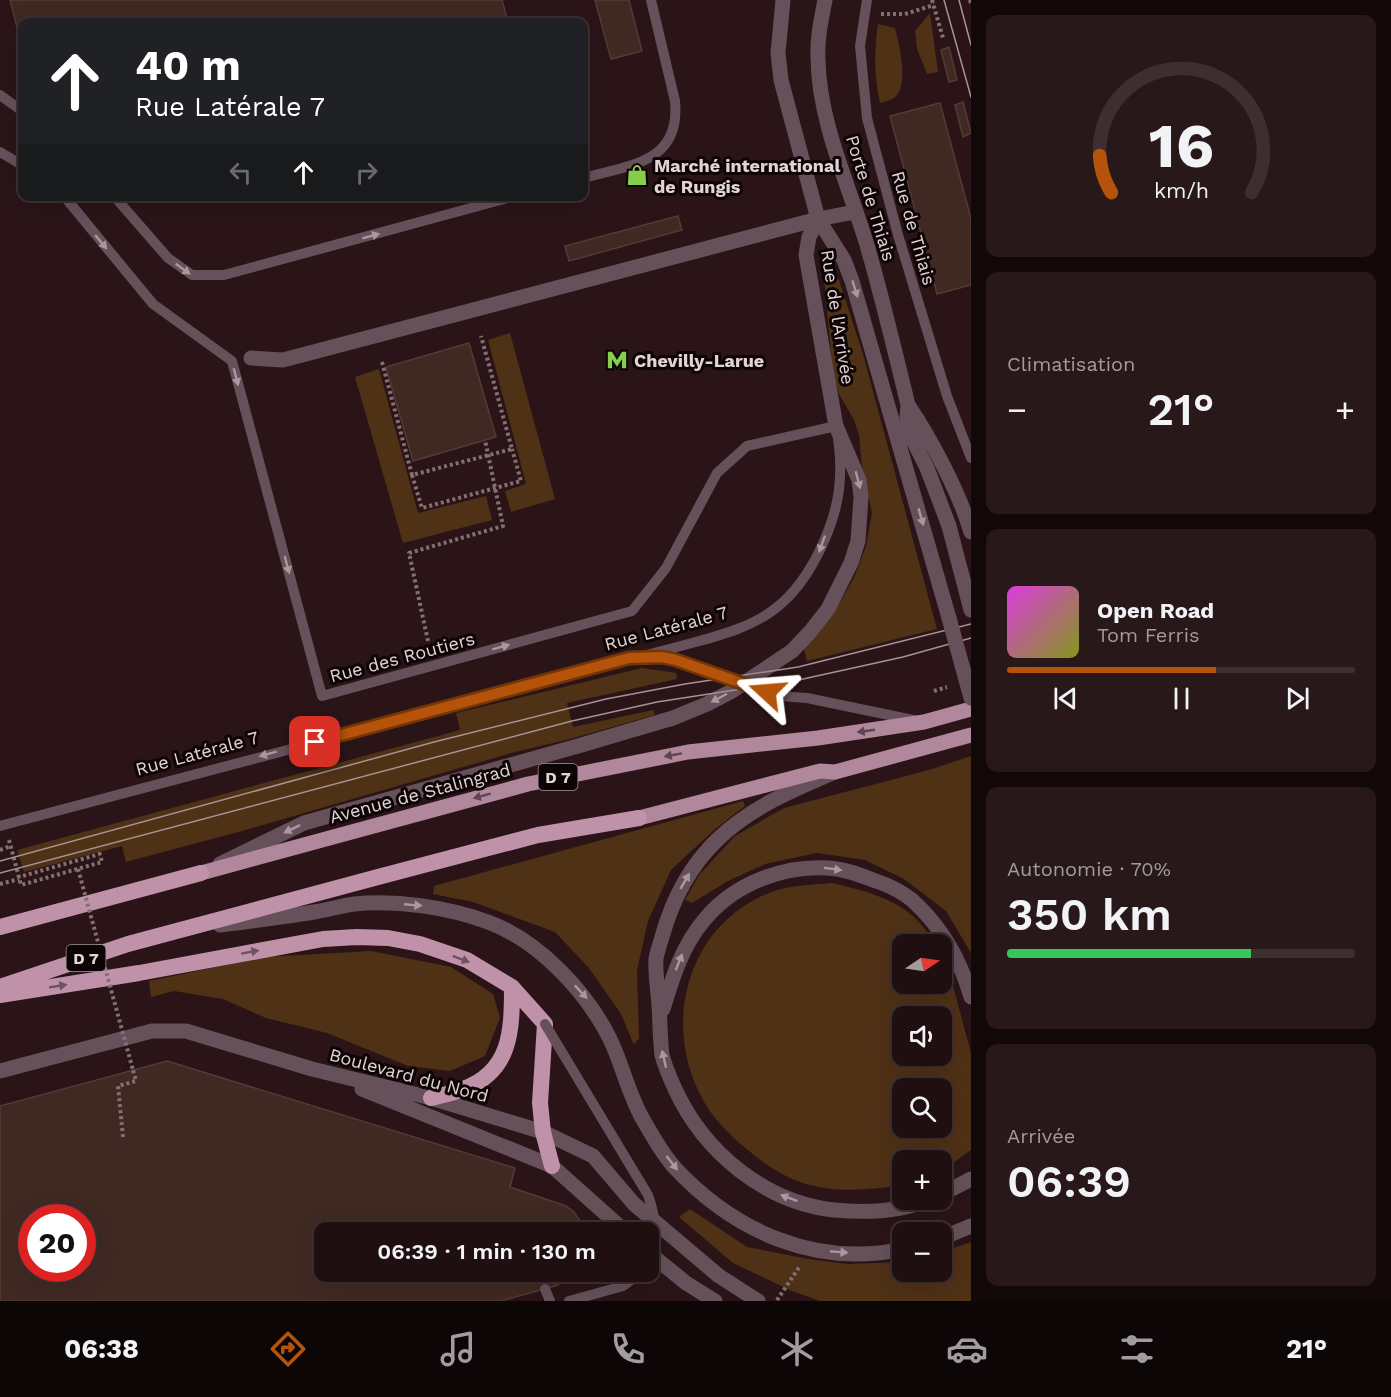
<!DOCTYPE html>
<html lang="fr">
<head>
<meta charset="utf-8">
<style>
	body { margin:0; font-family:"Work Sans",sans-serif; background:#28181a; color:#f1f3f6; height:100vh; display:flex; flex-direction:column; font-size:22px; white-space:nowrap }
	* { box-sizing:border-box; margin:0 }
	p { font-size:20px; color:#a29c9f }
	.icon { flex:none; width:33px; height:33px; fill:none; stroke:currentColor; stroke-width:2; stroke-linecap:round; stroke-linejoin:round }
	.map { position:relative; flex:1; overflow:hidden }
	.drawer { display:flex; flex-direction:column; gap:15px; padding:15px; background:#120809; width:420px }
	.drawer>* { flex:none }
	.guide { position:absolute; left:18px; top:18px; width:570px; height:183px; border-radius:12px; box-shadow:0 6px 24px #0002,0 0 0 2px #3d2f31; background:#202124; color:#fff; overflow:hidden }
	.needle { width:39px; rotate:77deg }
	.controls { position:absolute; left:892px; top:934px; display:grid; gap:12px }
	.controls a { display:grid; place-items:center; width:60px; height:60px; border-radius:12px; background:#200f11; box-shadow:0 6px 24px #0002,0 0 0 2px #3d2f31; font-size:30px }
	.speed { position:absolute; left:18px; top:1204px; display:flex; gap:12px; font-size:30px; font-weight:700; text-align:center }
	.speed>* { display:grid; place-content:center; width:78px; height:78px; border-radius:50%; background:#200f11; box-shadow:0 6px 24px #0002,0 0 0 2px #3d2f31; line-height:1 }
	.speed .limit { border:9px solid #d22; background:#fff; color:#111 }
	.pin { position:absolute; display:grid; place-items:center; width:51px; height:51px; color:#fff; margin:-26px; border-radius:12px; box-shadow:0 3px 9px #0006 }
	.me { position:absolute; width:66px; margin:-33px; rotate:289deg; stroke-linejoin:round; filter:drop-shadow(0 0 4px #0008) }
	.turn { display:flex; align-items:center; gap:21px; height:126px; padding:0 18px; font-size:27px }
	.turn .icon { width:78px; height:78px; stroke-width:2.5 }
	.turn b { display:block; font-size:42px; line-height:51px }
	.lanes { display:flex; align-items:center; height:57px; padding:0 18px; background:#0003; justify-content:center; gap:30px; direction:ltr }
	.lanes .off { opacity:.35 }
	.big { font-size:45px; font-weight:600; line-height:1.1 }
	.drawer .widget { flex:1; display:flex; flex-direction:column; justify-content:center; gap:9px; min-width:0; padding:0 21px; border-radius:12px; background:#28181a }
	.drawer .dial { align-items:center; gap:0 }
	.dial svg { height:156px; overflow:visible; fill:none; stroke:#3d2f31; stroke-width:7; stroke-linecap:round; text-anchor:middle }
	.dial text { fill:#f1f3f6; stroke:none }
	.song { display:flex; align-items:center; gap:18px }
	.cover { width:72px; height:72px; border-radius:9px; background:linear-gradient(135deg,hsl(300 70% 55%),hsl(70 70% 35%)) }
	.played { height:6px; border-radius:3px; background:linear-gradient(90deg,#b45309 60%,#3d2f31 60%) }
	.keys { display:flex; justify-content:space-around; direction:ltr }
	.heat { display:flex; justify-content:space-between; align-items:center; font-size:33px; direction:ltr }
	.charge { height:9px; border-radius:4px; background:linear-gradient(90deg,#34c759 70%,#3d2f31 0) }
	.trip { position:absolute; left:314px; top:1222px; width:345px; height:60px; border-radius:12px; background:#200f11; box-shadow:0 6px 24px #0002,0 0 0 2px #3d2f31; font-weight:600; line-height:60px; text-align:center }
	.tabs { display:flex; height:96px; justify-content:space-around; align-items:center; background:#0d0607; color:#a29c9f }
	.tabs .icon { width:42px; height:42px }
	.tabs .selected { color:#b45309 }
	.tabs b { font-size:27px; color:#f1f3f6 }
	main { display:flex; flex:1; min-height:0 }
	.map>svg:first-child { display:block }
	.green { fill:#4f3116; fill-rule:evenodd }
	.building { fill:#402923; stroke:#533b35; stroke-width:1.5; fill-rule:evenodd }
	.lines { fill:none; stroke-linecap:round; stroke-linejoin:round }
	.path { stroke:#837072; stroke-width:4; stroke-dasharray:3 3; stroke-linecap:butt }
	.service { stroke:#66515b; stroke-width:10 }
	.minor { stroke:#66515b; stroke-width:15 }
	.tertiary { stroke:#66515b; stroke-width:15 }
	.primary { stroke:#b1879c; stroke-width:15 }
	.trunk { stroke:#c092a9; stroke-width:16 }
	.tram { stroke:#a59395; stroke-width:1.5 }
	.path-bridge { stroke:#837072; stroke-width:4; stroke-dasharray:3 3; stroke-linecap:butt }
	.service-bridge { stroke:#66515b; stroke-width:10 }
	.minor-bridge { stroke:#66515b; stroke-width:15 }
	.oneway { fill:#ab989e }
	.oneway2 { fill:#5e4650 }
	.oneway3 { fill:#6f525f }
	.route-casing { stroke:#753606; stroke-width:15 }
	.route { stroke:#b45309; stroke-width:10 }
	.labels { text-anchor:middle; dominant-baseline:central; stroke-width:6; stroke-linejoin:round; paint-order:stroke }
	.shield { fill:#0c0405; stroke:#a29596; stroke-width:1.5 }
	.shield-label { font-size:16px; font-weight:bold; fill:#e3d3d4 }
	.poi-label { font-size:18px; font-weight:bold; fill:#e3d3d4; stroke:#0c0405; text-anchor:start }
	.street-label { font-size:18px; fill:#e3d3d4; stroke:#0c0405 }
</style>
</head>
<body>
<main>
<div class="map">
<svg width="971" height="1301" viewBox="0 0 971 1301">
	<rect width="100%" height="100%" fill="#2a1417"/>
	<path class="green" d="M930,13L938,72L927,74L917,49L915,31Z
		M878,24L895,28C899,44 910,86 894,98C891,100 884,102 880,103C874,76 874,52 878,24Z
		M826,257L838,277L863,354L937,629L807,661L804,649L840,602L854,578L866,546L872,513L862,467L859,435L854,420L839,394L833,372L822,258Z
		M510,333L555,499L511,512L505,491L526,484L488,340Z
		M379,369L418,513L486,496L492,520L403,543L355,377Z
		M642,668L676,673L677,679L567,703L573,727L653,710L655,715L570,739L515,752L242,831L126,862L122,846L24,872L17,850L460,730L456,713Z
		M971,756V953L946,911L904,879L865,860L817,853L765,864L728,881L692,903L685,900L699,875L735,836L784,808L929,770Z
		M743,801L745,806L714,830L671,870L648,921L637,970L639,1038L634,1045L621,1014L589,968L555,932L473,902L433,894L434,886Z
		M832,883C862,890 897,898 919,922C925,929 931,937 936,945H903V984H942V952L945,956L971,1053V1150L942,1171V1161H903V1185L900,1186C870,1189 840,1193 810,1185C790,1180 770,1168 754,1155C739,1143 724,1130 712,1114C678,1066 673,1002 702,951C716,926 741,904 769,893C789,885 811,885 832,883ZM903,1017H942V1056H903ZM903,1089H942V1128H903Z
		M371,951L451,967L493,994L500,1018L485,1056L450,1071L408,1066L327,1033L266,1018L223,999L174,991L151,997L149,981L264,957Z
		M690,1209L747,1247L808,1259L848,1264L903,1262V1272H942V1252L971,1242V1301H820L792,1291L733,1263L679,1217Z"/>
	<path class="building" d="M10,0H502L508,22H237L235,18L219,22H22V39H20Z
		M595,0H629L642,51L611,59Z
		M949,47L957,80L949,82L941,50Z
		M963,102L971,133L963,137L955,105Z
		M940,103L971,219V285L937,294L890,116Z
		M678,216L682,230L569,261L565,246Z
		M469,343L496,437L413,461L386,367Z
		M167,1061L515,1168L510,1187L566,1206L574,1212L581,1222L584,1233H324V1272H575L565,1281L555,1286L501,1301H0V1106ZM32,1218H82V1269H32Z"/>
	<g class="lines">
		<path class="path" d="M932,0L943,38
			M970,0L971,4
			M881,14H905L934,5
			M382,362L412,475L512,449L481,336
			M412,475L422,508L521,481L512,449
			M428,641L409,553L503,526L485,440
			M934,691L947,687
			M9,840L21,885L102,862L100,854L19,877
			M0,850L11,846
			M0,884L19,879
			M123,1137L118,1086L136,1081L133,1070
			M777,1300L800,1266"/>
		<path class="service" d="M867,0L860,46L867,118L898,235L947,396L971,458
			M0,95L22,111
			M0,152L22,165
			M584,178C630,165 681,163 675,101L651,0
			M114,196L168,258L192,275H224L515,196
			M652,657L676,660L779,696L807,698L918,721
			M0,826L692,643C721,635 752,627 776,608C811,581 839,520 840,476C841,459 839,442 836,426L747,446L717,473L666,568L632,611L322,696L232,361L153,304L64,196
			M545,1289L550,1301
			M569,1301L623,1286L642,1272"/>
		<path class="minor" d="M783,0L778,53L781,80L818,219L844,260L852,281L949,618
			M825,0C821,20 817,39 818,59C819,123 849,185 867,245C882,297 895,351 908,405C931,439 959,492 971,532
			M251,358L283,360L818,219L855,212
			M908,405L907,417L912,438L927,468L949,526L971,610
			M835,772C793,790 751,807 717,840C690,866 672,901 662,937C660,944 657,952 656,959C655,974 658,990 659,1005C660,1021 660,1039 662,1055C665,1067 670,1078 675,1089C704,1152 764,1202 834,1210C866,1213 899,1212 928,1200
			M220,864L304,823L578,746L673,718L707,704L732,691L792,651L810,632L828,609L851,563L858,541L861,497L859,480L836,426L806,255L809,237L818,219
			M220,925C251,921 283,917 314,912C327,910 341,906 354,904C398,900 447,907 488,922C539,941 586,991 610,1039C623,1066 629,1097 645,1123C653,1137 663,1155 675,1168C734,1231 815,1268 903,1249
			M663,1009C673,976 682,946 705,919C734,884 783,865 828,868C845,869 860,875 876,881C888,885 902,892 912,900C941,926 960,959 971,997
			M942,1194L971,1179
			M942,1238L971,1226"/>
		<path class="tertiary" d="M0,1071L152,1031H186L312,1069L431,1098L543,1132L593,1156L634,1204L719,1276L758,1301
			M362,1089L552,1166L627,1233
			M648,1252L686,1283L715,1301"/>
		<path class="primary" d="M639,818L820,771L835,772L971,735
			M201,873L528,784L688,752L818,738L924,722L971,709"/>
		<path class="trunk" d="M0,927L201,873
			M0,987L128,944L378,877L538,835L639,818
			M0,995L139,973L323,939L357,937L388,938L420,944L467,960L512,987L545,1024L540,1103L543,1132L552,1166
			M431,1098C442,1095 453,1093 463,1089C511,1072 512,1031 512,987"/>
		<path class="tram" d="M944,0L971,97
			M959,0L971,45
			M0,861L434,742L606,699L685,684L798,667L971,624
			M0,873L572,721L657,702L794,681L903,657L971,638"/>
		<path class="path-bridge" d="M78,869L133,1070"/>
		<path class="service-bridge" d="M545,1024L648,1195C657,1220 657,1238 648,1263"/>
		<path class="minor-bridge" d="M949,618L971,698"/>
	</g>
	<defs><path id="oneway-solid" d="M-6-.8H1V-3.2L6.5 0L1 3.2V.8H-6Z" transform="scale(1.5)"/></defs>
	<g class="oneway">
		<use href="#oneway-solid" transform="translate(371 236) rotate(-15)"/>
		<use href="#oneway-solid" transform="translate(101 242) rotate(50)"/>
		<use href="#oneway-solid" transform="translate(183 269) rotate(36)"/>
		<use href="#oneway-solid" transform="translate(855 289) rotate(73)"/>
		<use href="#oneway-solid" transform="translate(236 377) rotate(75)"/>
		<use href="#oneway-solid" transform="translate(858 480) rotate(75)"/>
		<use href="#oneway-solid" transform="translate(921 517) rotate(74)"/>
		<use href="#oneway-solid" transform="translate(822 544) rotate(110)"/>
		<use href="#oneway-solid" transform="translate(287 565) rotate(75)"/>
		<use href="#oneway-solid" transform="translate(501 647) rotate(-15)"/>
		<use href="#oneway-solid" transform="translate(719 698) rotate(152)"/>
		<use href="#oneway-solid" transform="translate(268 754) rotate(165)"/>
		<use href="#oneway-solid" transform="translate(292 829) rotate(154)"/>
		<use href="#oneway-solid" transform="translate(833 869) rotate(7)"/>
		<use href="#oneway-solid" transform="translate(685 881) rotate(-60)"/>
		<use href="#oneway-solid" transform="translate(413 905) rotate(5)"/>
		<use href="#oneway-solid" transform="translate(679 962) rotate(-68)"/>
		<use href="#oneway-solid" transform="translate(581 992) rotate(47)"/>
		<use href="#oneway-solid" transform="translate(664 1059) rotate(-103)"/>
		<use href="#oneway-solid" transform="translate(672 1163) rotate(52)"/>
		<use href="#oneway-solid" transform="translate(789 1198) rotate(-159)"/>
		<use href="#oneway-solid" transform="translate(839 1252) rotate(4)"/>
	</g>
	<g class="oneway2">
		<use href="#oneway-solid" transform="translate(866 731) rotate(172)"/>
		<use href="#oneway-solid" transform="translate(673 755) rotate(170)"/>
		<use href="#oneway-solid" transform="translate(482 796) rotate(165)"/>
	</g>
	<g class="oneway3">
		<use href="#oneway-solid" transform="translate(250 952) rotate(-10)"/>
		<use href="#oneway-solid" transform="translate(461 959) rotate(21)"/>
		<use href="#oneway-solid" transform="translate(58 986) rotate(-9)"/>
	</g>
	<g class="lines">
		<defs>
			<path id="route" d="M315,742L629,658L662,657L676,660L767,692"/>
		</defs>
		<use href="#route" class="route-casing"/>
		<use href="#route" class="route"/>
	</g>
	<defs>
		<symbol id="shop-bare" viewBox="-9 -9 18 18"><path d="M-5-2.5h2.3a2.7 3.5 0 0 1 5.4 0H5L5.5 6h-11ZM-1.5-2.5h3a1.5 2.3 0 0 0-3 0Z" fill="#85cf4c" stroke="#0c0405" stroke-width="2.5" paint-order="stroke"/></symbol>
		<symbol id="metro-bare" viewBox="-9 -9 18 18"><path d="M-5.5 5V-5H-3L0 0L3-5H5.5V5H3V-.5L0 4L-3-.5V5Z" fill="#85cf4c" stroke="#0c0405" stroke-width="2.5" paint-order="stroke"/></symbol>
	</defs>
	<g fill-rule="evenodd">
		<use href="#shop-bare" x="622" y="160" width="30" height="30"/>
		<use href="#metro-bare" x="602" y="345" width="30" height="30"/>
	</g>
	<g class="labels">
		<g class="shield">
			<rect x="538.5" y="764" width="39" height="26" rx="4.5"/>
			<rect x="66.5" y="945" width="39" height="26" rx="4.5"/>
		</g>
		<g class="shield-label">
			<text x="558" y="777">D 7</text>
			<text x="86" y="958">D 7</text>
		</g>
		<g class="poi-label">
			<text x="654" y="165">Marché international<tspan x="654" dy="21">de Rungis</tspan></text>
			<text x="634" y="360">Chevilly-Larue</text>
		</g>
		<g class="street-label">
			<text transform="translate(871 198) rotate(73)">Porte de Thiais</text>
			<text transform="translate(914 228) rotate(74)">Rue de Thiais</text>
			<text transform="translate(838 317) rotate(81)">Rue de l'Arrivée</text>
			<text transform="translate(666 628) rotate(-15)">Rue Latérale 7</text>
			<text transform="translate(402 657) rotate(-15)">Rue des Routiers</text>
			<text transform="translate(197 753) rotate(-15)">Rue Latérale 7</text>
			<text transform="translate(420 793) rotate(-15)">Avenue de Stalingrad</text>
			<text transform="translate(409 1075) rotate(15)">Boulevard du Nord</text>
		</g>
	</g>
</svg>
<div class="controls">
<a><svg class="needle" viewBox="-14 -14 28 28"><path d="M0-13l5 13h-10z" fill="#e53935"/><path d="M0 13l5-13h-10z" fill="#a29c9f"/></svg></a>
<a><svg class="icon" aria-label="sound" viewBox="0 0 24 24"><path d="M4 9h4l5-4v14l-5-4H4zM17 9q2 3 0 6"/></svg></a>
<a><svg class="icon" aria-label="search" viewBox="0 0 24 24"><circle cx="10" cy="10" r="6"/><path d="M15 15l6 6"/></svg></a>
<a>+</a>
<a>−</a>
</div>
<div class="speed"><div class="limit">20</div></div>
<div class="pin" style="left:315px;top:742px;background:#d93025"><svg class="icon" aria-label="arrive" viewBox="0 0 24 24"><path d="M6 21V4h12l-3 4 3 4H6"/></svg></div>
<svg class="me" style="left:767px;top:692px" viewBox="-20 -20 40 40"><path d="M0-17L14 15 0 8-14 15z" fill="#b45309" stroke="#fff" stroke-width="4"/></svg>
<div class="trip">06:39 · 1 min · 130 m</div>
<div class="guide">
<div class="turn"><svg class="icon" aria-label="ahead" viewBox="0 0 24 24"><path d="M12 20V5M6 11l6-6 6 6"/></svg><div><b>40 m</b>Rue Latérale 7</div></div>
<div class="lanes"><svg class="icon off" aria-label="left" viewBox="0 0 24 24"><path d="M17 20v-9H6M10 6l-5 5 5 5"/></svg><svg class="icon" aria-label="ahead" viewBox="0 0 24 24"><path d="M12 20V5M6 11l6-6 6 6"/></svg><svg class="icon off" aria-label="right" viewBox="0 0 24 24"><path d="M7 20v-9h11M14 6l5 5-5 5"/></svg></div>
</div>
</div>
<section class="drawer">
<div class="widget dial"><svg viewBox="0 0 100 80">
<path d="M14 69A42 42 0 1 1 86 69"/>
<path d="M14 69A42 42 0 0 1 8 50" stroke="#b45309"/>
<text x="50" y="56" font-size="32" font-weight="700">16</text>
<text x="50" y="72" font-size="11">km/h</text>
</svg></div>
<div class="widget"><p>Climatisation</p>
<div class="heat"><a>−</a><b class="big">21°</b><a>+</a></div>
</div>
<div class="widget">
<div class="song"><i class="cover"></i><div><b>Open Road</b><p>Tom Ferris</p></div></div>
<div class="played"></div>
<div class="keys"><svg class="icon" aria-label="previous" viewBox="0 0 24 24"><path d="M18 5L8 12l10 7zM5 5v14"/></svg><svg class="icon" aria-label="pause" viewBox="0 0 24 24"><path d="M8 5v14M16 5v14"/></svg><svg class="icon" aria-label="next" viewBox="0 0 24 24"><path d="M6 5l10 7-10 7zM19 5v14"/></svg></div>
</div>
<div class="widget"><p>Autonomie · 70%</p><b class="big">350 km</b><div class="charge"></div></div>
<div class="widget"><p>Arrivée</p><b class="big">06:39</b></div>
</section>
</main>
<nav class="tabs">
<b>06:38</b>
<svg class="icon selected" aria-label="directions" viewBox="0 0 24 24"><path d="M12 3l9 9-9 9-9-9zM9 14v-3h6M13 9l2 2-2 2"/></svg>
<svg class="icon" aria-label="music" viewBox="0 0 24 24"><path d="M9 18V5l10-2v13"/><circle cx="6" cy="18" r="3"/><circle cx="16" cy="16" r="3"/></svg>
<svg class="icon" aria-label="phone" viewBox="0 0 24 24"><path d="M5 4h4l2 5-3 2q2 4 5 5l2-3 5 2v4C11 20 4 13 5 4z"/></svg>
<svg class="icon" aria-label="climate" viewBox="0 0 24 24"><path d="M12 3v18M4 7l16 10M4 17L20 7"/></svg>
<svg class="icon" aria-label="car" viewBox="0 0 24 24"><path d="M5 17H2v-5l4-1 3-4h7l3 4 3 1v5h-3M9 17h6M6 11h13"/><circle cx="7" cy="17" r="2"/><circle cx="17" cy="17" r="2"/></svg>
<svg class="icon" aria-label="filters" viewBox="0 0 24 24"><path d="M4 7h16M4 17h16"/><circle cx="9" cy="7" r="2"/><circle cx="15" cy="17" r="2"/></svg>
<b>21°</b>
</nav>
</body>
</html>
